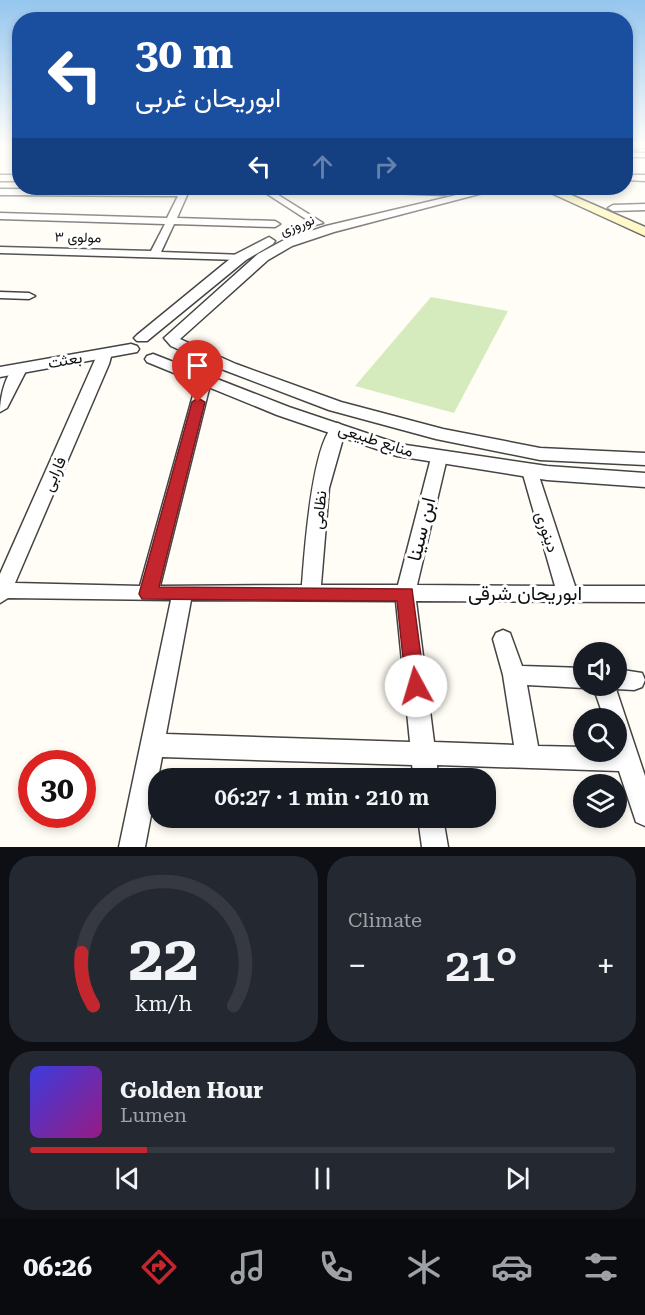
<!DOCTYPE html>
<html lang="en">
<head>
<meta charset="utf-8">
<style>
	body { margin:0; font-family:"Roboto Serif",Vazirmatn,serif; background:#242831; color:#f1f3f6; height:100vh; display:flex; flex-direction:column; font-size:22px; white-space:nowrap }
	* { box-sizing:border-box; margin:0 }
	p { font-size:20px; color:#9ea1a6 }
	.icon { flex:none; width:33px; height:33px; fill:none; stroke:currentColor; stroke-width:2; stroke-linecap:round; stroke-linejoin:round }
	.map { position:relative; height:847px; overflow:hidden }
	.side { display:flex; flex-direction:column; gap:9px; padding:9px; background:#0d0f14; flex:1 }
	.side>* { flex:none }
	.top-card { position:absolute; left:12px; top:12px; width:621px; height:183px; border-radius:24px; box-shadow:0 3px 9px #0003; background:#1a4fa0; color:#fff; overflow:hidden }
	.controls { position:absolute; left:573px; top:642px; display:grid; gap:12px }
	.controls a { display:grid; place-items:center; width:54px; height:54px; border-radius:50%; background:#171b24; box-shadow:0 3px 9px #0003; font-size:30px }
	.speed { position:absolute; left:18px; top:750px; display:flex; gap:12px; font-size:30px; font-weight:700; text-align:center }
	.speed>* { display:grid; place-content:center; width:78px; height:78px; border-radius:50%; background:#171b24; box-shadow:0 3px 9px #0003; line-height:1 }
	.speed .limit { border:9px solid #d22; background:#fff; color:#111 }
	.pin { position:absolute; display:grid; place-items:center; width:51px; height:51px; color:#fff; margin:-62px -26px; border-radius:50% 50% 50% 0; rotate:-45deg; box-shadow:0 0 6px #0007 }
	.pin .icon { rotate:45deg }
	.me { position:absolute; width:66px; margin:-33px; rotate:354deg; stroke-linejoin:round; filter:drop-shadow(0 0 4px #0008) }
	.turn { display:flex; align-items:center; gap:21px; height:126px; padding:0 24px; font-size:27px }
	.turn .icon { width:78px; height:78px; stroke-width:2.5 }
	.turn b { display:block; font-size:42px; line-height:51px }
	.lanes { display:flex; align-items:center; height:57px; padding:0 24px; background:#0003; justify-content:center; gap:30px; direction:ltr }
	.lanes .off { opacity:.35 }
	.big { font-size:45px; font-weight:600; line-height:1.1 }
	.side .card { flex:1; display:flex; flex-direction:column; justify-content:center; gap:9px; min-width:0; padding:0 21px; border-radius:24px; background:#242831 }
	.side .dial { align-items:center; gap:0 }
	.dial svg { height:156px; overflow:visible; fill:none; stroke:#363941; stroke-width:7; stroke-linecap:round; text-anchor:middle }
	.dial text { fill:#f1f3f6; stroke:none }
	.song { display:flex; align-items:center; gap:18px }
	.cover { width:72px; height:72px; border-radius:9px; background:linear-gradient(135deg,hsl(240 70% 55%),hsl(310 70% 35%)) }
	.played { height:6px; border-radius:3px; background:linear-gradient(90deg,#c4262e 20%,#363941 20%) }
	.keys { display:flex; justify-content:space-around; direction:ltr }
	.heat { display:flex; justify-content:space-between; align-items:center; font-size:33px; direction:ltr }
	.side .tiles { flex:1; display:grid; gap:9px; grid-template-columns:1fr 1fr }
	.card:last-child { grid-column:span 2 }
	.trip { position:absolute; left:148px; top:768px; width:348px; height:60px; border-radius:24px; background:#171b24; box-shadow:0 3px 9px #0003; font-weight:600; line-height:60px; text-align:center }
	.dock { display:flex; height:96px; justify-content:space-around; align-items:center; background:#090b0e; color:#9ea1a6 }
	.dock .icon { width:42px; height:42px }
	.dock .on { color:#c4262e }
	.dock b { font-size:27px; color:#f1f3f6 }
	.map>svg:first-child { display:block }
	.green { fill:#d5ebbd }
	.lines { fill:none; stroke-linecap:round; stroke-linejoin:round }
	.minor-casing { stroke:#444; stroke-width:3 }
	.tertiary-casing { stroke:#444; stroke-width:3 }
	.secondary-casing { stroke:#333; stroke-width:3 }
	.minor { fill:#fff; fill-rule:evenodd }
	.tertiary { fill:#fff; fill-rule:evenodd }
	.secondary { fill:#fff6b0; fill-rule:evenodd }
	.route { fill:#c4262e; stroke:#7f191e; stroke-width:1.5 }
	.labels { text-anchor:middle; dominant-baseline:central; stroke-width:6; stroke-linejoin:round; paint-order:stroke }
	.far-street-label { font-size:14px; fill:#111; stroke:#fff }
	.street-label { font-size:16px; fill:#111; stroke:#fff }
	.near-street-label { font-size:20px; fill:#111; stroke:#fff }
</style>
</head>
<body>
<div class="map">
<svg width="645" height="847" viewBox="0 0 645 847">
	<rect width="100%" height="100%" fill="#fffdf5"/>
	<path class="green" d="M431,297L508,311L454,413L355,386Z"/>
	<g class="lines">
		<defs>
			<path id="minor" d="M626,153H645V157H626Z
				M0,175H20V181H0Z
				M626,175H645V181L626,180Z
				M258,188H267L323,223L315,225Z
				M328,188H447L449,192L445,195L332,191Z
				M0,189L184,190L188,193L177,218L275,221L280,224L275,227L174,224L161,252L245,255L246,257L241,260L0,253V247L151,251L165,224L0,219V213L167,218L178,196L0,195Z
				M645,204V210L613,211L608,208L613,205Z
				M0,292L29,293L35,296L29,299L0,298Z
				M105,349L112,353L109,364L15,583L140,586L197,381L204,377L211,381L160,586L302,585C304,559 312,430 338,423L346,428L329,488L321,585H398L431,458L439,453L447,458L417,585L555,586L522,471L530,466L536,467L575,586H645V602L416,601L434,742L514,745L503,675L493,639L496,633L503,630L510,633L522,666L584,668V686H590L584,688L527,685L538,746L584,747V752H616V718H604L593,686H616V669L642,673L645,680L642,687L634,690L616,689L645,776V826L636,822L619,771L437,765L438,778H414L412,765L162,757L145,847H119L171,600L8,598L0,603V574L98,353ZM191,600L396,601L410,742L166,734Z
				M20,365L27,369L7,408L0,412C0,399 5,369 20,365Z
				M418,818H443L448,847H422Z"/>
			<path id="tertiary" d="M486,188H502L334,232L292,246L268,260L180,339L236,364L341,402L443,429L540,448L645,453V465L540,460L436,439L329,410L224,370L171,346L164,338L258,254L284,240L326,226Z
				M269,237L275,241L273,244L246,260L147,341H137L134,338L137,335L236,254Z
				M131,344L137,346L139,349L137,352L0,377V367Z
				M153,354L289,407L399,444L547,466L645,473V487L547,480L397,456L277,415L147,362L145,359L147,356Z"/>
			<path id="secondary" d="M626,146H645V147L626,152Z
				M540,188H555L645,227V236Z"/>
		</defs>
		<use href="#minor" class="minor-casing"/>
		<use href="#tertiary" class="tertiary-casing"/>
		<use href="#secondary" class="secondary-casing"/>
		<use href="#minor" class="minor"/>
		<use href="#tertiary" class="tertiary"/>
		<use href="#secondary" class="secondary"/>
	</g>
	<linearGradient id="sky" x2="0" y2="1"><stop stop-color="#95c6ee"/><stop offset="0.55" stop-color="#fffefa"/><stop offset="1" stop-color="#fffefa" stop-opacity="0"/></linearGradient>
	<rect width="645" height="264" fill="url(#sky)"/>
	<path class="route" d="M198,398L205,402L159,587L412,589L425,686L423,692L416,695L408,692L406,686L397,601L142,599L139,594L192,402Z"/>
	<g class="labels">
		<g class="far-street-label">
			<text transform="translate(297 225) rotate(-21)">نوروزی</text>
			<text transform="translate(78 237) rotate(1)">مولوی ۳</text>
		</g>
		<g class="street-label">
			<text transform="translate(65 360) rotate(-10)">بعثت</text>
			<text transform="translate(376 440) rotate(18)">منابع طبیعی</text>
			<text transform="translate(54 474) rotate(-66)">فارابی</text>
			<text transform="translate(319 510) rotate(-84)">نظامی</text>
			<text transform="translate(547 532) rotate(72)">دینوری</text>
		</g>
		<g class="near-street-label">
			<text transform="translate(421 529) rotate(-76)">ابن سینا</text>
			<text x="525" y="593">ابوریحان شرقی</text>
		</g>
	</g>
</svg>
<div class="controls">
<a><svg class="icon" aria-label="sound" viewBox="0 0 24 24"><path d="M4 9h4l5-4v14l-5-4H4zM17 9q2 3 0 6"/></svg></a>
<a><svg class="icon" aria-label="search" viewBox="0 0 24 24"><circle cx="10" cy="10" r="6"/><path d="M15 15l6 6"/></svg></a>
<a><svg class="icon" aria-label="layers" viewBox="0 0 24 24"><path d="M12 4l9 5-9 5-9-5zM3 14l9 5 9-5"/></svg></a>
</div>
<div class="speed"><div class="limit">30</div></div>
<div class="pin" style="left:198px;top:402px;background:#d93025"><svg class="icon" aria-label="arrive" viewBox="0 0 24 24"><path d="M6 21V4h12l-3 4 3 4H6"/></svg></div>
<svg class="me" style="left:416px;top:686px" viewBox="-20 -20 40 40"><circle r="19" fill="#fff"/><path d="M0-13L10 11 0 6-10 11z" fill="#c4262e"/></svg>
<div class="trip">06:27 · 1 min · 210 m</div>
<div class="top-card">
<div class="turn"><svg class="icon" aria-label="left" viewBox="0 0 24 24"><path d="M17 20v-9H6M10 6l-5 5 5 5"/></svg><div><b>30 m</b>ابوریحان غربی</div></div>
<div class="lanes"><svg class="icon" aria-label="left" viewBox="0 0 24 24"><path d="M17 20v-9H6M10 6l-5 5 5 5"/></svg><svg class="icon off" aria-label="ahead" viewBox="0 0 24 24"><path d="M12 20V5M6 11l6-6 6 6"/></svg><svg class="icon off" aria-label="right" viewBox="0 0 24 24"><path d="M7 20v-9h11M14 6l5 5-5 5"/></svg></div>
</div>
</div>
<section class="side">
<div class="tiles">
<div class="card dial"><svg viewBox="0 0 100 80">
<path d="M14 69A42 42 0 1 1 86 69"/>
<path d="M14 69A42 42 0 0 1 8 42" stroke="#c4262e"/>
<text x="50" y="56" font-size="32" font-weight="700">22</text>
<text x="50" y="72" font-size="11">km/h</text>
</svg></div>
<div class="card"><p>Climate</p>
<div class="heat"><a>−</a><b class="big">21°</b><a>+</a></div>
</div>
<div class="card">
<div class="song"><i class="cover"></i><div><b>Golden Hour</b><p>Lumen</p></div></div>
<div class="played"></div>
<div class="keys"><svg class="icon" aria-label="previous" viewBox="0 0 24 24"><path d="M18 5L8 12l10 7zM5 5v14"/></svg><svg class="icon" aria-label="pause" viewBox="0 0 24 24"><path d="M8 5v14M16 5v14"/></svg><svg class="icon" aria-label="next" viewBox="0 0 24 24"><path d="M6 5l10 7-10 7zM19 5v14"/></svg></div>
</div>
</div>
</section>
<nav class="dock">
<b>06:26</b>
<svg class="icon on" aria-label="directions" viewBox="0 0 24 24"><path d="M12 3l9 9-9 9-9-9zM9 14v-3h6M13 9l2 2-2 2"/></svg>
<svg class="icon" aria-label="music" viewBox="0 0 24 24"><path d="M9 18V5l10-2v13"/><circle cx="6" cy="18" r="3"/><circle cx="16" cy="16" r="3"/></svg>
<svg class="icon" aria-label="phone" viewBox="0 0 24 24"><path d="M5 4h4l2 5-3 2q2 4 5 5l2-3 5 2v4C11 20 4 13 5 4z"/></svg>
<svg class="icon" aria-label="climate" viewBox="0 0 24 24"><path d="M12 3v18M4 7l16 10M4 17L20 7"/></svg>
<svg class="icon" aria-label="car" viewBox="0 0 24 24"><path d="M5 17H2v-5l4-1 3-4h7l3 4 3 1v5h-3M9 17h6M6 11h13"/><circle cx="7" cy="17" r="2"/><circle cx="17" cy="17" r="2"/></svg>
<svg class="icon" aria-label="filters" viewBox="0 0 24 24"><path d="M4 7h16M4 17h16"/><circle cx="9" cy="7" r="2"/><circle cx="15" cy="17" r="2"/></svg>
</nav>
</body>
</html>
